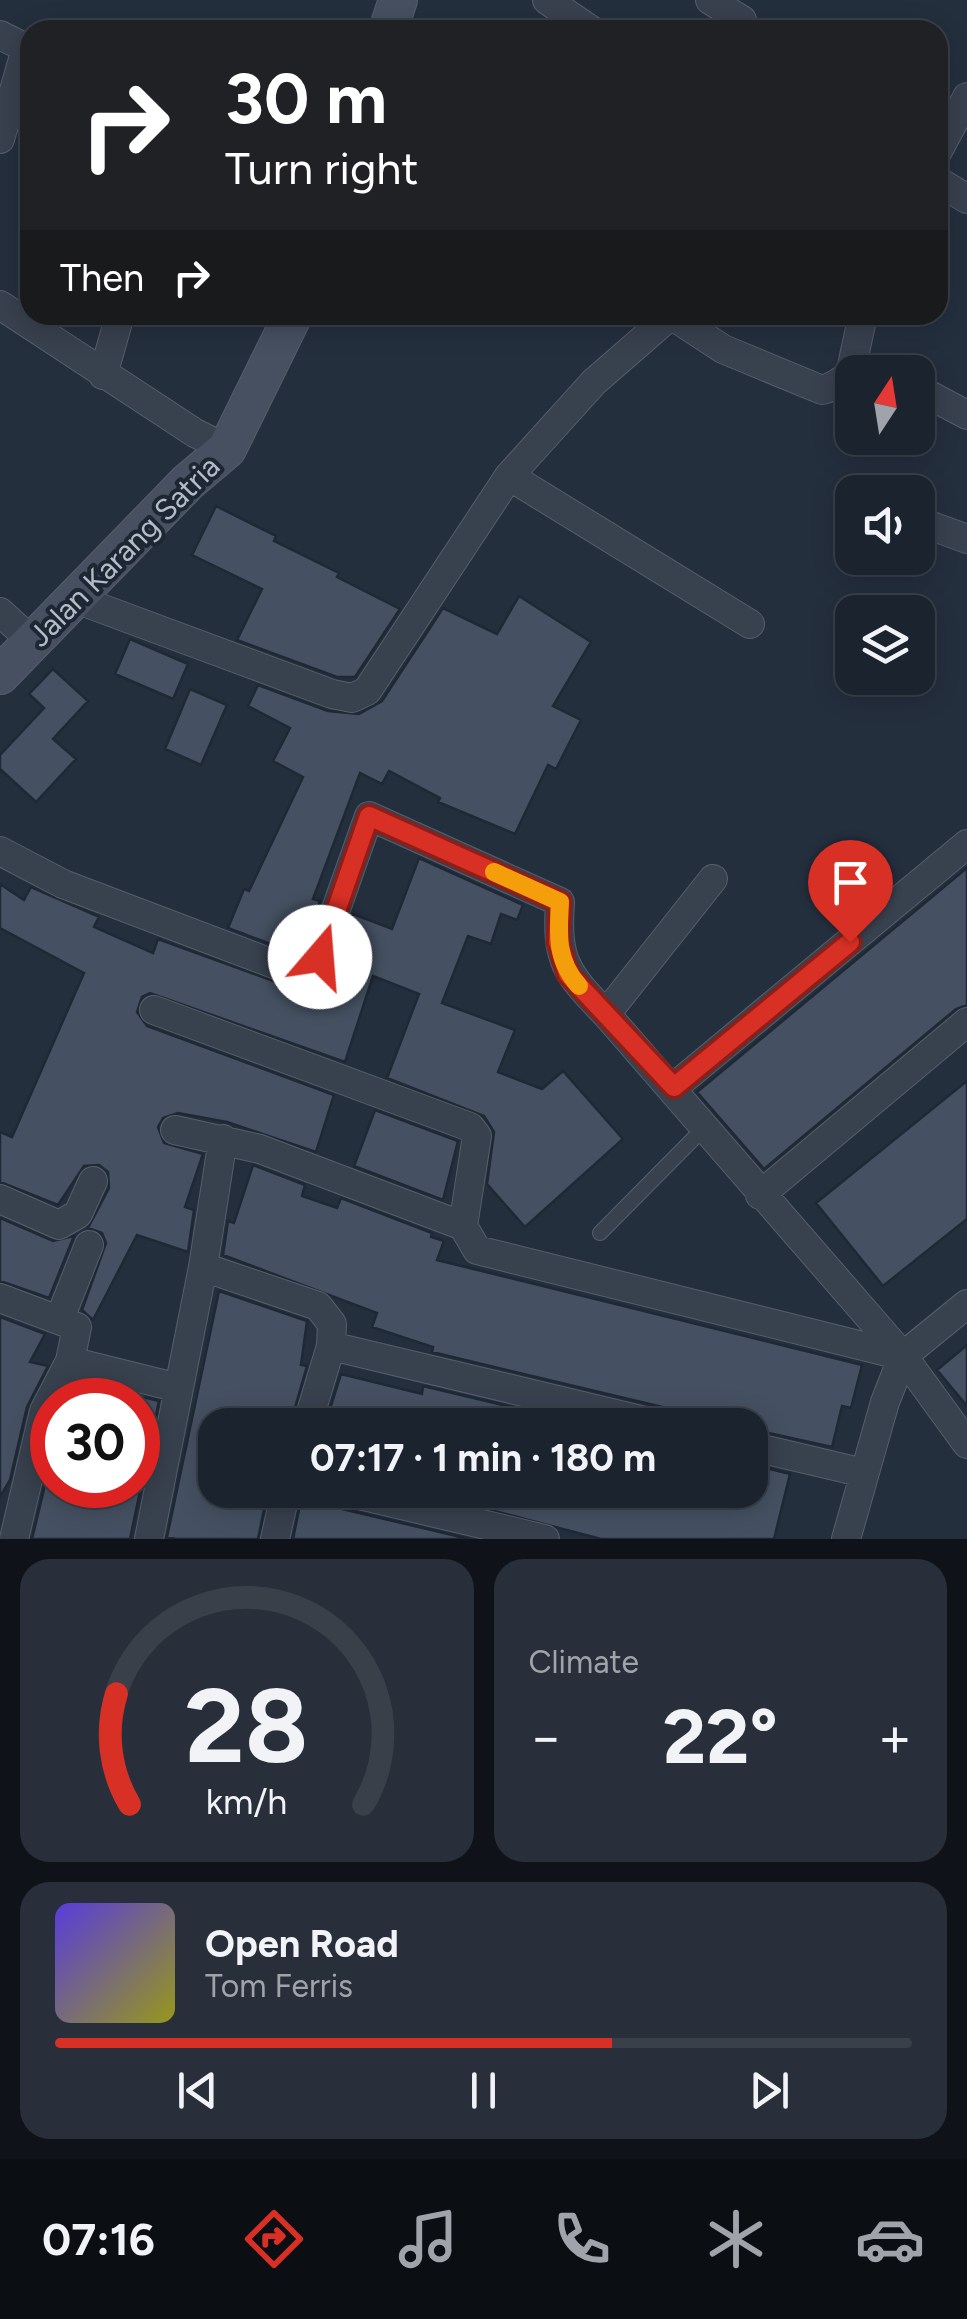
<!DOCTYPE html>
<html lang="en">
<head>
<meta charset="utf-8">
<style>
	body { margin:0; font-family:Figtree,sans-serif; background:#282f3a; color:#f1f3f6; height:100vh; display:flex; flex-direction:column; font-size:38px; white-space:nowrap }
	* { box-sizing:border-box; margin:0 }
	p { font-size:32px; color:#a0a4aa }
	.icon { flex:none; width:55px; height:55px; fill:none; stroke:currentColor; stroke-width:2; stroke-linecap:round; stroke-linejoin:round }
	.map { position:relative; height:1539px; overflow:hidden }
	.side { display:flex; flex-direction:column; gap:20px; padding:20px; background:#0f1319; flex:1 }
	.side>* { flex:none }
	.banner { position:absolute; left:20px; top:20px; width:928px; height:305px; border-radius:30px; box-shadow:0 5px 25px #0003,0 0 0 2px #39404a; background:#202124; color:#fff; overflow:hidden }
	.needle { width:65px; rotate:12deg }
	.controls { position:absolute; left:835px; top:355px; display:grid; gap:20px }
	.controls a { display:grid; place-items:center; width:100px; height:100px; border-radius:20px; background:#1b232e; box-shadow:0 5px 25px #0003,0 0 0 2px #39404a; font-size:50px }
	.speed { position:absolute; left:30px; top:1378px; display:flex; gap:20px; font-size:50px; font-weight:700; text-align:center }
	.speed>* { display:grid; place-content:center; width:130px; height:130px; border-radius:50%; background:#1b232e; box-shadow:0 5px 25px #0003,0 0 0 2px #39404a; line-height:1 }
	.speed .limit { border:15px solid #d22; background:#fff; color:#111 }
	.pin { position:absolute; display:grid; place-items:center; width:85px; height:85px; color:#fff; margin:-102px -42px; border-radius:50% 50% 50% 0; rotate:-45deg; box-shadow:0 0 10px #0007 }
	.pin .icon { rotate:45deg }
	.me { position:absolute; width:110px; margin:-55px; rotate:18deg; stroke-linejoin:round; filter:drop-shadow(0 0 8px #0008) }
	.turn { display:flex; align-items:center; gap:35px; height:210px; padding:0 40px; font-size:45px }
	.turn .icon { width:130px; height:130px; stroke-width:2.5 }
	.turn b { display:block; font-size:70px; line-height:85px }
	.then { display:flex; align-items:center; height:95px; padding:0 40px; background:#0003; gap:20px; font-size:38px }
	.big { font-size:75px; font-weight:700; line-height:1.1 }
	.side .card { flex:1; display:flex; flex-direction:column; justify-content:center; gap:15px; min-width:0; padding:0 35px; border-radius:30px; background:#282f3a }
	.side .dial { align-items:center; gap:0 }
	.dial svg { height:260px; overflow:visible; fill:none; stroke:#39404a; stroke-width:7; stroke-linecap:round; text-anchor:middle }
	.dial text { fill:#f1f3f6; stroke:none }
	.song { display:flex; align-items:center; gap:30px }
	.cover { width:120px; height:120px; border-radius:15px; background:linear-gradient(135deg,hsl(250 70% 55%),hsl(60 70% 35%)) }
	.played { height:10px; border-radius:5px; background:linear-gradient(90deg,#d93025 65%,#39404a 65%) }
	.keys { display:flex; justify-content:space-around; direction:ltr }
	.heat { display:flex; justify-content:space-between; align-items:center; font-size:55px; direction:ltr }
	.side .tiles { flex:1; display:grid; gap:20px; grid-template-columns:1fr 1fr }
	.card:last-child { grid-column:span 2 }
	.trip { position:absolute; left:198px; top:1408px; width:570px; height:100px; border-radius:30px; background:#1b232e; box-shadow:0 5px 25px #0003,0 0 0 2px #39404a; font-weight:700; line-height:100px; text-align:center }
	.tab-bar { display:flex; height:160px; justify-content:space-around; align-items:center; background:#0b0e12; color:#a0a4aa }
	.tab-bar .icon { width:70px; height:70px }
	.tab-bar .current { color:#d93025 }
	.tab-bar b { font-size:45px; color:#f1f3f6 }
	.map>svg:first-child { display:block }
	.building { fill:#455162; stroke:#1f2835; stroke-width:2.5 }
	.lines { fill:none; stroke-linecap:round; stroke-linejoin:round }
	.lane-casing { stroke:#565f6c; stroke-width:16 }
	.street-casing { stroke:#565f6c; stroke-width:30 }
	.secondary-casing { stroke:#565f6c; stroke-width:40 }
	.lane { stroke:#38414e; stroke-width:14 }
	.street { stroke:#38414e; stroke-width:28 }
	.secondary { stroke:#465061; stroke-width:38 }
	.route-casing { stroke:#8d1f18; stroke-width:25 }
	.route { stroke:#d93025; stroke-width:18 }
	.slow { stroke:#f59e0b; stroke-width:18 }
	.labels { text-anchor:middle; dominant-baseline:central; stroke-width:8; stroke-linejoin:round; paint-order:stroke }
	.street-label { font-size:30px; fill:#b4bcc9; stroke:#1d2633 }
</style>
</head>
<body>
<div class="map">
<svg width="967" height="1539" viewBox="0 0 967 1539">
	<rect width="100%" height="100%" fill="#242f3e"/>
	<path class="building" d="M216,506L276,536L274,541L339,573L337,577L400,609L355,677H337L237,640L262,589L192,555Z
		M519,596L591,642L553,706L581,720L556,769L548,765L515,834L438,802L440,798L389,771L382,784L360,773L313,899L320,901L300,955L228,928L244,889L249,891L303,777L273,761L290,728L248,706L258,685L328,711L359,714L382,701L443,608L497,634Z
		M130,639L188,664L173,699L115,674Z
		M53,669L88,701L53,739L76,759L36,802L0,769V755L44,708L29,694Z
		M190,689L227,705L201,765L165,749Z
		M419,858L523,905L517,920L501,914L491,944L468,936L442,1003L515,1030L498,1072L542,1089L563,1071L623,1139L525,1227L487,1184L494,1132L484,1116L387,1078L419,994L373,976L345,1062L150,993L142,997L137,1012L147,1026L334,1095L316,1152L227,1122L178,1113L163,1118L158,1127L164,1143L203,1154L185,1207L194,1210L188,1252L137,1235L93,1320L82,1310L106,1243L102,1233L88,1228L109,1188L108,1172L99,1165L84,1166L58,1205L0,1182V1132L12,1137L84,973L0,928V884L24,900L31,887L95,915L99,917L94,927L153,953L158,939L309,994L323,986L334,965L353,914L392,929Z
		M967,868V1005L956,1009L764,1169L697,1092Z
		M967,1081V1219L883,1286L816,1203Z
		M375,1110L458,1141L443,1200L354,1166Z
		M253,1165L305,1185L302,1196L337,1208L341,1198L432,1233L431,1237L444,1241L437,1260L862,1365L851,1408L842,1406L832,1447L750,1429V1425H701L679,1420L666,1408L432,1352L433,1347L372,1327L377,1313L223,1255L228,1221L234,1223Z
		M0,1218L53,1241L74,1236L49,1298L0,1281Z
		M219,1291L307,1321L301,1365L307,1366L290,1425H215V1490H268L258,1539H176L167,1537Z
		M0,1317L45,1334L30,1362L48,1366L27,1407L10,1480L0,1497Z
		M967,1345V1406L937,1370Z
		M341,1374L422,1394L423,1386L549,1416L547,1425H325Z
		M79,1381L159,1401L130,1539H32L45,1485H138V1400H69Z
		M750,1464L790,1474L774,1539H601L414,1490H750Z
		M303,1490H321L325,1502L334,1507L469,1539H293Z"/>
	<g class="lines">
		<defs>
			<path id="lane" d="M600,1233L705,1127"/>
			<path id="street" d="M547,0L591,30
				M710,0L742,20
				M0,35L30,50
				M0,139L26,49
				M938,151L967,97
				M938,181L967,199
				M0,305L195,433L227,449
				M671,315L723,349L822,390C848,384 854,358 883,372
				M851,370L863,315
				M103,375L120,315
				M918,389L967,415
				M509,476L750,624
				M918,521L967,539
				M76,599L332,694L352,698L367,691L509,476L594,382L671,315
				M0,612L33,642
				M0,851L63,884L308,977L319,957L369,816L560,902C556,961 566,973 606,1014
				M713,879L606,1014L903,1356L967,1444
				M154,1010L470,1127L477,1136L463,1226L477,1250L903,1356
				M674,1087L967,844
				M175,1130L260,1149L463,1226
				M760,1195L967,1022
				M0,1199L59,1225L78,1214L93,1181
				M203,1267L318,1306L332,1324L331,1346
				M0,1298L77,1327L70,1361L44,1411L14,1539
				M60,1318L89,1245
				M70,1361L179,1388
				M307,1425L331,1346L662,1425
				M750,1446L864,1473
				M338,1490L545,1539
				M149,1539L203,1267L223,1139
				M275,1539L286,1490
				M846,1539L885,1402L903,1356L967,1304"/>
			<path id="secondary" d="M388,30L398,0
				M0,675L188,482L227,449L293,315"/>
		</defs>
		<use href="#lane" class="lane-casing"/>
		<use href="#street" class="street-casing"/>
		<use href="#secondary" class="secondary-casing"/>
		<use href="#lane" class="lane"/>
		<use href="#street" class="street"/>
		<use href="#secondary" class="secondary"/>
	</g>
	<g class="lines">
		<defs>
			<path id="route" d="M320,957L369,816L560,902L558,942L568,974L674,1087L850,942"/>
		</defs>
		<use href="#route" class="route-casing"/>
		<use href="#route" class="route"/>
		<path class="slow" d="M494,872L560,902C558,934 556,961 579,986"/>
	</g>
	<g class="labels">
		<g class="street-label">
			<text transform="translate(124 551) rotate(-45)">Jalan Karang Satria</text>
		</g>
	</g>
</svg>
<div class="controls">
<a><svg class="needle" viewBox="-14 -14 28 28"><path d="M0-13l5 13h-10z" fill="#e53935"/><path d="M0 13l5-13h-10z" fill="#a0a4aa"/></svg></a>
<a><svg class="icon" aria-label="sound" viewBox="0 0 24 24"><path d="M4 9h4l5-4v14l-5-4H4zM17 9q2 3 0 6"/></svg></a>
<a><svg class="icon" aria-label="layers" viewBox="0 0 24 24"><path d="M12 4l9 5-9 5-9-5zM3 14l9 5 9-5"/></svg></a>
</div>
<div class="speed"><div class="limit">30</div></div>
<div class="pin" style="left:850px;top:942px;background:#d93025"><svg class="icon" aria-label="arrive" viewBox="0 0 24 24"><path d="M6 21V4h12l-3 4 3 4H6"/></svg></div>
<svg class="me" style="left:320px;top:957px" viewBox="-20 -20 40 40"><circle r="19" fill="#fff"/><path d="M0-13L10 11 0 6-10 11z" fill="#d93025"/></svg>
<div class="trip">07:17 · 1 min · 180 m</div>
<div class="banner">
<div class="turn"><svg class="icon" aria-label="right" viewBox="0 0 24 24"><path d="M7 20v-9h11M14 6l5 5-5 5"/></svg><div><b>30 m</b>Turn right</div></div>
<div class="then">Then<svg class="icon" aria-label="right" viewBox="0 0 24 24"><path d="M7 20v-9h11M14 6l5 5-5 5"/></svg></div>
</div>
</div>
<section class="side">
<div class="tiles">
<div class="card dial"><svg viewBox="0 0 100 80">
<path d="M14 69A42 42 0 1 1 86 69"/>
<path d="M14 69A42 42 0 0 1 10 35" stroke="#d93025"/>
<text x="50" y="56" font-size="32" font-weight="700">28</text>
<text x="50" y="72" font-size="11">km/h</text>
</svg></div>
<div class="card"><p>Climate</p>
<div class="heat"><a>−</a><b class="big">22°</b><a>+</a></div>
</div>
<div class="card">
<div class="song"><i class="cover"></i><div><b>Open Road</b><p>Tom Ferris</p></div></div>
<div class="played"></div>
<div class="keys"><svg class="icon" aria-label="previous" viewBox="0 0 24 24"><path d="M18 5L8 12l10 7zM5 5v14"/></svg><svg class="icon" aria-label="pause" viewBox="0 0 24 24"><path d="M8 5v14M16 5v14"/></svg><svg class="icon" aria-label="next" viewBox="0 0 24 24"><path d="M6 5l10 7-10 7zM19 5v14"/></svg></div>
</div>
</div>
</section>
<nav class="tab-bar">
<b>07:16</b>
<svg class="icon current" aria-label="directions" viewBox="0 0 24 24"><path d="M12 3l9 9-9 9-9-9zM9 14v-3h6M13 9l2 2-2 2"/></svg>
<svg class="icon" aria-label="music" viewBox="0 0 24 24"><path d="M9 18V5l10-2v13"/><circle cx="6" cy="18" r="3"/><circle cx="16" cy="16" r="3"/></svg>
<svg class="icon" aria-label="phone" viewBox="0 0 24 24"><path d="M5 4h4l2 5-3 2q2 4 5 5l2-3 5 2v4C11 20 4 13 5 4z"/></svg>
<svg class="icon" aria-label="climate" viewBox="0 0 24 24"><path d="M12 3v18M4 7l16 10M4 17L20 7"/></svg>
<svg class="icon" aria-label="car" viewBox="0 0 24 24"><path d="M5 17H2v-5l4-1 3-4h7l3 4 3 1v5h-3M9 17h6M6 11h13"/><circle cx="7" cy="17" r="2"/><circle cx="17" cy="17" r="2"/></svg>
</nav>
</body>
</html>
